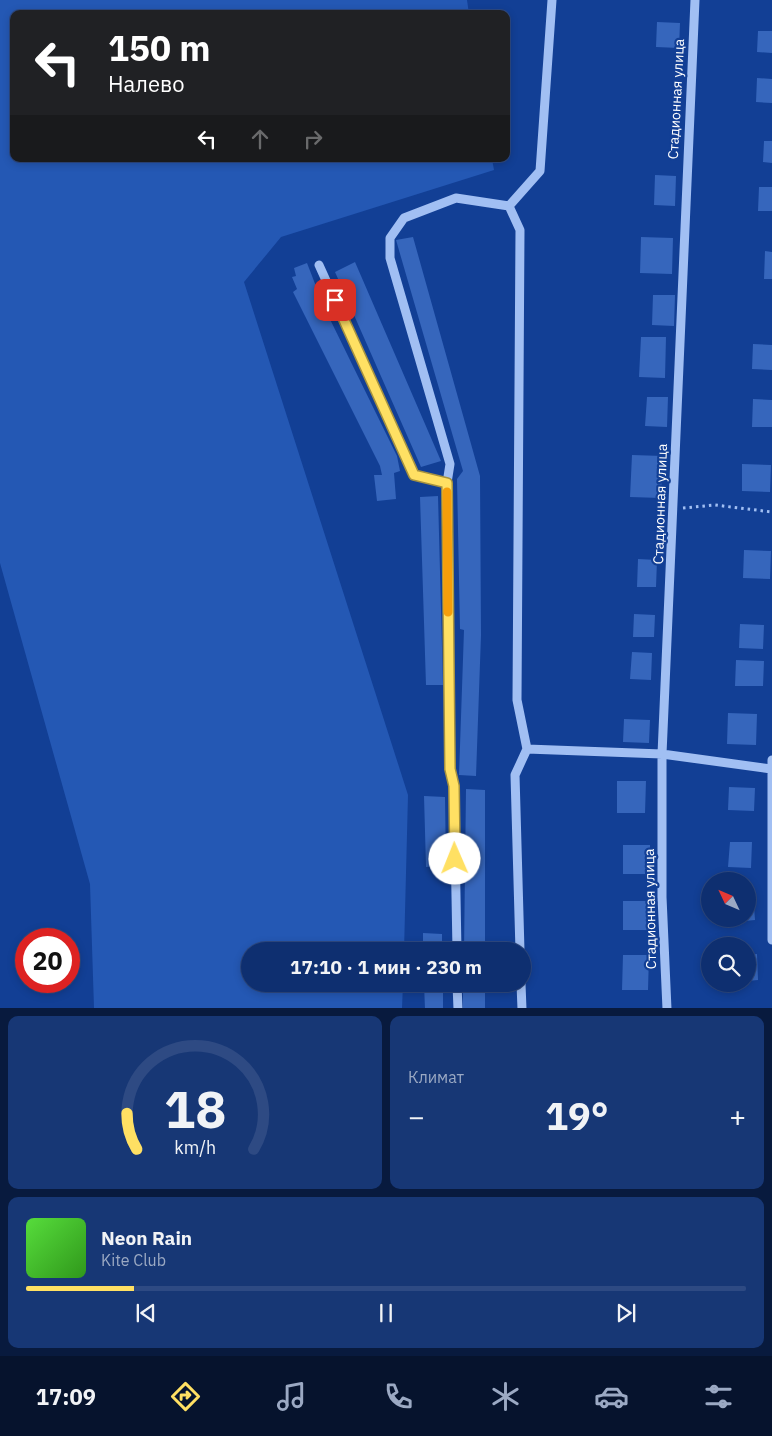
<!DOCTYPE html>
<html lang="ru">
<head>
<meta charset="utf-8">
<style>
	body { margin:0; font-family:"IBM Plex Sans",sans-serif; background:#173775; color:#f1f3f6; height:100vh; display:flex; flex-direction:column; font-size:19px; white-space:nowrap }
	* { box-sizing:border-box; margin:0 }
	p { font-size:16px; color:#9ba9c3 }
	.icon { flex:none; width:28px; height:28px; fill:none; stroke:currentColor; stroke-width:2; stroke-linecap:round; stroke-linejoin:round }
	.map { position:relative; height:1008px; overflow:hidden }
	.panel { display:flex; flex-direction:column; gap:8px; padding:8px; background:#081a3e; flex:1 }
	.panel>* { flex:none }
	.hud { position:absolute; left:10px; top:10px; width:500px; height:152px; border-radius:10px; box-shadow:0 2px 8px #0003,0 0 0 1px #2e4a83; background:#202124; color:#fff; overflow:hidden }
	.needle { width:32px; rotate:314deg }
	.fabs { position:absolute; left:701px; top:872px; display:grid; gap:10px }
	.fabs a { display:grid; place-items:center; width:55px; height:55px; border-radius:50%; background:#0e2f70; box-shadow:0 2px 8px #0003,0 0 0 1px #2e4a83; font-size:25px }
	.speed { position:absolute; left:15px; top:928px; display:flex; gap:10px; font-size:25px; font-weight:700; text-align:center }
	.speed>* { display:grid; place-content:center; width:65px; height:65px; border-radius:50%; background:#0e2f70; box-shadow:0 2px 8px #0003,0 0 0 1px #2e4a83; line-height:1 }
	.speed .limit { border:8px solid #d22; background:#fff; color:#111 }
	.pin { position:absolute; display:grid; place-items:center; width:42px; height:42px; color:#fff; margin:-21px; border-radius:10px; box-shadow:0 2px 8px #0006 }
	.me { position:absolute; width:55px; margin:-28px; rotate:359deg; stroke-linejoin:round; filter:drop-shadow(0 0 4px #0008) }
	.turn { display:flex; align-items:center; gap:18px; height:105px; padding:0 15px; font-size:22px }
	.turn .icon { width:65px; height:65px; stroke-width:2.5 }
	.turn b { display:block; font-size:35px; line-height:42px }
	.lanes { display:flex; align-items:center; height:48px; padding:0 15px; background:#0003; justify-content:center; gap:25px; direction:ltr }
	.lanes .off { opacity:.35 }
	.big { font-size:38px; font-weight:700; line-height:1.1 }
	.panel .tile { flex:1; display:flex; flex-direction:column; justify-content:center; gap:8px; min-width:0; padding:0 18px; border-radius:10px; background:#173775 }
	.panel .dial { align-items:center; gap:0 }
	.dial svg { height:130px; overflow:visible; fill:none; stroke:#2e4a83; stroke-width:7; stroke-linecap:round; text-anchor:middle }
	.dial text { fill:#f1f3f6; stroke:none }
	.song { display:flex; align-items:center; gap:15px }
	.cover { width:60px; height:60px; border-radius:8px; background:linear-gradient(135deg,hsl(110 70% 55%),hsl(110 70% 35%)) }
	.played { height:5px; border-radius:2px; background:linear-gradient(90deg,#ffe063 15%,#2e4a83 15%) }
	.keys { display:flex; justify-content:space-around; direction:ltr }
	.heat { display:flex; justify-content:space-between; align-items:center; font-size:28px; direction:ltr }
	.panel .tiles { flex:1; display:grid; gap:8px; grid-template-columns:1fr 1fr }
	.tile:last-child { grid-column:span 2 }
	.trip { position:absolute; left:241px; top:942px; width:290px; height:50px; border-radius:25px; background:#0e2f70; box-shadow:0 2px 8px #0003,0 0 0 1px #2e4a83; font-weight:700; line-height:50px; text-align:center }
	.tab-bar { display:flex; height:80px; justify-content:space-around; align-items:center; background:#06132d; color:#9ba9c3 }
	.tab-bar .icon { width:35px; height:35px }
	.tab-bar .selected { color:#ffe063 }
	.tab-bar b { font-size:22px; color:#f1f3f6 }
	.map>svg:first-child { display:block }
	.green { fill:#2458b4 }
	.building { fill:#3666bc }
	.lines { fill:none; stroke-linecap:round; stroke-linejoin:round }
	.path { stroke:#a1bff3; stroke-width:3; stroke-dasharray:2.5 4; stroke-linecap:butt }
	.minor { stroke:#a1bff3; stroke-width:9 }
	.route-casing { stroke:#a69240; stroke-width:12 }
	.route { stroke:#ffe063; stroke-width:9 }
	.slow { stroke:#f59e0b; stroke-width:9 }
	.labels { text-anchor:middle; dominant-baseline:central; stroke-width:4.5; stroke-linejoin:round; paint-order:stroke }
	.street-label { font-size:14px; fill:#fff; stroke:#123f95 }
</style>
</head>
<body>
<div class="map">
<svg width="772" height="1009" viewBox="0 0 772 1009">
	<rect width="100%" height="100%" fill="#123f95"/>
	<path class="green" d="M0,0H467L469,14H14V159H492L494,170L281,237L244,282L408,795L404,951H250V984H403L402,1008H94L90,884L0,563Z"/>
	<path class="building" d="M657,22L680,23L679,48L656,47Z
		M758,31H772V53L757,52Z
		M757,78L772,79V103L756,102Z
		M764,141H772V163L763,162Z
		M655,175L676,176L675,206L654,205Z
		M759,187H772V211H758Z
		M413,237L480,476L481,635L476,776L459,775L464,630L460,629L457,479L463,471L396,240Z
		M641,237L673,238L672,274L640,273Z
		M765,251L772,252V279H764Z
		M355,262L441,461L421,467L335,272Z
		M307,263L324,307L397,456L400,471L394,473L396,499L377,501L374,475H382L380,466L293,292L297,289L292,277L296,276L294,268Z
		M653,295H675L674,326L652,325Z
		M641,337H666L665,378L639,377Z
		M753,344L772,345V370L752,369Z
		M647,397H668L667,427L645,426Z
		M753,399L772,400V427H752Z
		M632,455L663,456L661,498L630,497Z
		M742,464L771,465L770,492L742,491Z
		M438,496L443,685H426L420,497Z
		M744,550L771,551L770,579L743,578Z
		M638,559L657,560L656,587H637Z
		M634,614L655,615L654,637H633Z
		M740,624L764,625L763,649L739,648Z
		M632,652L652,653L651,680L630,679Z
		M736,660L764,661L763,686H735Z
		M728,713L757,714L756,745L727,744Z
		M624,719L650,720L649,743L623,742Z
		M617,781H646L645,813H617Z
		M729,787L755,788L754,811L728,810Z
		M466,789L485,790V951H464Z
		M424,796L445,797L446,865L426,867Z
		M730,842H752L751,868L728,867Z
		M623,845H650V874H623Z
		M748,893H753L755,920L725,923V919H748Z
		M623,901H648V930H623Z
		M423,933L442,934V951H423Z
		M757,954L758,980L748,981V955Z
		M623,955H649L648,990H622Z
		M424,984H443V1009H425Z
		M463,984H485V1009H463Z"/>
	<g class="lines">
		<path class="path" d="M683,508L715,505L772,512"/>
		<path class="minor" d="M509,206L540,171L552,0
			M319,265L414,475L447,483
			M527,749L662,754L771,769
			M772,760V940
			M457,951L454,786L450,769L447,483L450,464L390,258V238L404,218L456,198L509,206L520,230L517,700L527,749L515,775L520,951
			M457,984L458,1009
			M521,984L522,1009
			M667,1009L662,897V754L695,0"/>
	</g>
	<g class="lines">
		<defs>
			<path id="route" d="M335,300L414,475L447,483L450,769L454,786L455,859"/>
		</defs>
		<use href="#route" class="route-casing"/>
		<use href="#route" class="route"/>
		<path class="slow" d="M447,492L448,612"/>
	</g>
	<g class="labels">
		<g class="street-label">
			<text transform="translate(676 99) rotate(-87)">Стадионная улица</text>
			<text transform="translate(660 504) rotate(-88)">Стадионная улица</text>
			<text transform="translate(650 909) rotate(-91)">Стадионная улица</text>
		</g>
	</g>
</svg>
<div class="fabs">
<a><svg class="needle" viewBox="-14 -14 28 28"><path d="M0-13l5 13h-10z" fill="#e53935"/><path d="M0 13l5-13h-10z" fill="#9ba9c3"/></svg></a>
<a><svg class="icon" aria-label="search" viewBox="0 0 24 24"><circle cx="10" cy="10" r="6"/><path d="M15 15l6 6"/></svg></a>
</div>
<div class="speed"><div class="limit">20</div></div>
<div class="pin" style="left:335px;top:300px;background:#d93025"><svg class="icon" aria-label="arrive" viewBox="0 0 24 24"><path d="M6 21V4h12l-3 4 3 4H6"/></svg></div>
<svg class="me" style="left:455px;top:859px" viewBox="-20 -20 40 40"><circle r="19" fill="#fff"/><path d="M0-13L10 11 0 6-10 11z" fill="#ffe063"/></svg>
<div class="trip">17:10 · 1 мин · 230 m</div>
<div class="hud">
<div class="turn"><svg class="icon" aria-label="left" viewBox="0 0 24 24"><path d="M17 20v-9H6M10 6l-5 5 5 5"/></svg><div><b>150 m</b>Налево</div></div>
<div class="lanes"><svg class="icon" aria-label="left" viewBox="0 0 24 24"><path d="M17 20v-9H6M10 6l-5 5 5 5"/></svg><svg class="icon off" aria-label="ahead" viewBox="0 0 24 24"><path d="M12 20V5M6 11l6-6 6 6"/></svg><svg class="icon off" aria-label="right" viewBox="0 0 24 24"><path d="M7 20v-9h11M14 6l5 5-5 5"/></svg></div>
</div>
</div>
<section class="panel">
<div class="tiles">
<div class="tile dial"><svg viewBox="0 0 100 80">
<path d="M14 69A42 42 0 1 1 86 69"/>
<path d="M14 69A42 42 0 0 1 8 47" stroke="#ffe063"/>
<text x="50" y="56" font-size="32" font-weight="700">18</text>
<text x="50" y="72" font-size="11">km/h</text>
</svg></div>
<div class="tile"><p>Климат</p>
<div class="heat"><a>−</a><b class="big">19°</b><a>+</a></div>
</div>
<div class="tile">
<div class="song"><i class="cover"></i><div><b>Neon Rain</b><p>Kite Club</p></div></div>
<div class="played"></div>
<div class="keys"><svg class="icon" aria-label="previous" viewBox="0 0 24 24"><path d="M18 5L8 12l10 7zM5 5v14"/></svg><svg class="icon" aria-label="pause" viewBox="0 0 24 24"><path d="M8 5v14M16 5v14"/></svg><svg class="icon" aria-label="next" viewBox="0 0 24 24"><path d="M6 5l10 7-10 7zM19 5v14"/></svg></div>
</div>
</div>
</section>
<nav class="tab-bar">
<b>17:09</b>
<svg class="icon selected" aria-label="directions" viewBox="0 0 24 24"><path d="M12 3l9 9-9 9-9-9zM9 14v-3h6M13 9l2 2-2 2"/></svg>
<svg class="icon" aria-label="music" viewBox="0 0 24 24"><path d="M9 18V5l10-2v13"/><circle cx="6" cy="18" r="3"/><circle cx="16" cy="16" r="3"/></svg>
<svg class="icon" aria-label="phone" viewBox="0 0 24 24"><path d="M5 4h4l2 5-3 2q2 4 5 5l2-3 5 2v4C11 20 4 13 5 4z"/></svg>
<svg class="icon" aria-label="climate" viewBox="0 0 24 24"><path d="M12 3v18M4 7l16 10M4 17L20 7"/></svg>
<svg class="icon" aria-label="car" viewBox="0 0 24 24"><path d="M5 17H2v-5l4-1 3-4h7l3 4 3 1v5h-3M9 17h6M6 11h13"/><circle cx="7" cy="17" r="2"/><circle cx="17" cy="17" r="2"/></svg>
<svg class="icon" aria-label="filters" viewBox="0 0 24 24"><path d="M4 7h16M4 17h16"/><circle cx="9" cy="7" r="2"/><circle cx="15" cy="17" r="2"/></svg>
</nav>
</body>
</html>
